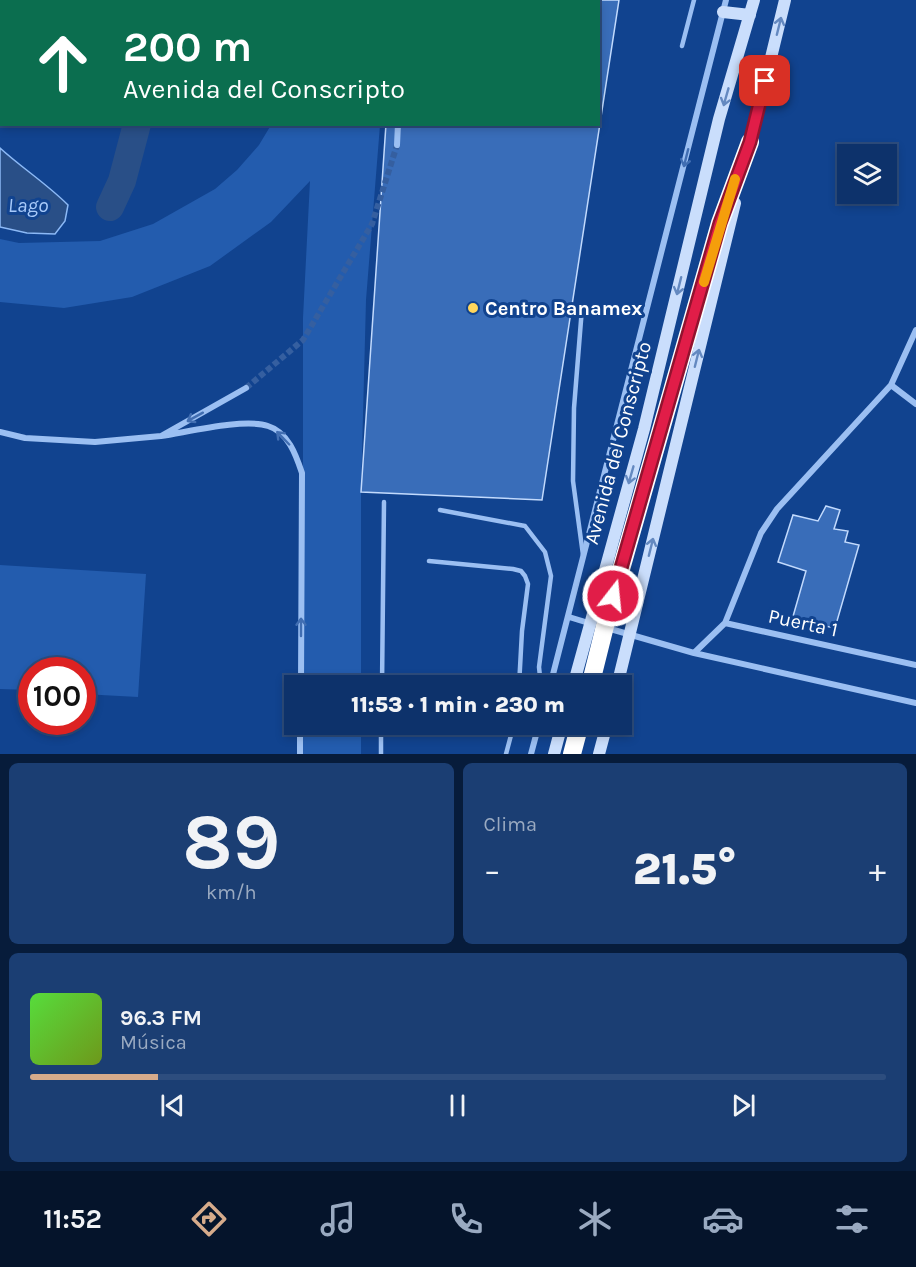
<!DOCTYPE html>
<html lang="es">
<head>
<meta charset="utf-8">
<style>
	body { margin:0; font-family:Karla,sans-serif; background:#1b3e73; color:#f1f3f6; height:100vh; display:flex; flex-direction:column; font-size:22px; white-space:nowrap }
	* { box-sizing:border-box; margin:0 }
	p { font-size:20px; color:#9aaac1 }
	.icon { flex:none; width:33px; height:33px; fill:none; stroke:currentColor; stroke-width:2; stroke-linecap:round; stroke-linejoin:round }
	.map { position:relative; height:754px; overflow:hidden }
	.drawer { display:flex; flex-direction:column; gap:9px; padding:9px; background:#071c3b; flex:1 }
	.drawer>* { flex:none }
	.guide { position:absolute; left:0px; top:0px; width:600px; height:126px; box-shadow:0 3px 9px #0003,0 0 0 2px #2d4d7e; background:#0b6e4f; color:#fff; overflow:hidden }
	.tools { position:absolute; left:837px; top:144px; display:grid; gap:12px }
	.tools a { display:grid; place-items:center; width:60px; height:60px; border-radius:0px; background:#0d326b; box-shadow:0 3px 9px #0003,0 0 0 2px #2d4d7e; font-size:30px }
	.speed { position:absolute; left:18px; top:657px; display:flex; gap:12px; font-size:30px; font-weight:700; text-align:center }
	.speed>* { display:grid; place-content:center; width:78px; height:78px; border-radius:50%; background:#0d326b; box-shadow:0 3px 9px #0003,0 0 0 2px #2d4d7e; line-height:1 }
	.speed .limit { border:9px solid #d22; background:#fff; color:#111 }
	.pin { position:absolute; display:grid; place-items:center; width:51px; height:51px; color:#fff; margin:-26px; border-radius:12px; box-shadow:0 3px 9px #0006 }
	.me { position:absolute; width:66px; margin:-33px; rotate:16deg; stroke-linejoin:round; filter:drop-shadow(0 0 4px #0008) }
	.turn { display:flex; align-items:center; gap:21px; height:126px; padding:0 24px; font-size:27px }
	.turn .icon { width:78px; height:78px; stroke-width:2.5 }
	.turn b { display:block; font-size:42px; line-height:51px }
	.big { font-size:45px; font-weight:800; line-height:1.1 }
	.drawer .tile { flex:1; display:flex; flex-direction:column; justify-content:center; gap:9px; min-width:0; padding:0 21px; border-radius:9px; background:#1b3e73 }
	.drawer .dial { align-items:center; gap:0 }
	.dial b { font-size:78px; line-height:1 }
	.song { display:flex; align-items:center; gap:18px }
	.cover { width:72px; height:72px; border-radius:9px; background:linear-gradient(135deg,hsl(110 70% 55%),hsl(80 70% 35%)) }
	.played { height:6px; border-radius:3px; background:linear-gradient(90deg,#d6ab8b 15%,#2d4d7e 15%) }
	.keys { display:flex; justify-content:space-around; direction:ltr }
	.heat { display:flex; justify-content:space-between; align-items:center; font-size:33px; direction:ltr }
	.drawer .tiles { flex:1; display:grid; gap:9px; grid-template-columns:1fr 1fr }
	.tile:last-child { grid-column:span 2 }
	.trip { position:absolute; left:284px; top:675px; width:348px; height:60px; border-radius:0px; background:#0d326b; box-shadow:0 3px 9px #0003,0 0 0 2px #2d4d7e; font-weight:800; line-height:60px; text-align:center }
	.menu { display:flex; height:96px; justify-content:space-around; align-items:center; background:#05142b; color:#9aaac1 }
	.menu .icon { width:42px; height:42px }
	.menu .active { color:#d6ab8b }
	.menu b { font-size:27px; color:#f1f3f6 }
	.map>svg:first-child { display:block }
	.green { fill:#235cae }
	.water { fill:#294f87; stroke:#8cb9f6; stroke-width:1.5 }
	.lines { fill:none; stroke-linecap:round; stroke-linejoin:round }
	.river { stroke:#294f87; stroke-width:28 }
	.building { fill:#396db9; stroke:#c2dafd; stroke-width:1.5 }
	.street-tunnel { stroke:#355fa0; stroke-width:6; stroke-dasharray:6 3; stroke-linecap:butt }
	.lane { stroke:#9bbff2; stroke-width:4.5 }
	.street { stroke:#9bbff2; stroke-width:6 }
	.secondary { stroke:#cadefc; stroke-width:12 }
	.highway { stroke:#fff; stroke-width:18 }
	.oneway { stroke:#6489c0 }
	.oneway2 { stroke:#416eb2 }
	.route-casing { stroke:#92132f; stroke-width:15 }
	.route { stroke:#e11d48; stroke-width:10 }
	.slow { stroke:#f59e0b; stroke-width:10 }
	.poi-dot { fill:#ffd65c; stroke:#11438f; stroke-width:2 }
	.labels { text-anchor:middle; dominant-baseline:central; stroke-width:6; stroke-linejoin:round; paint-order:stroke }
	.poi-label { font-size:20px; font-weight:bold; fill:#fff; stroke:#11438f; text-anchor:start }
	.street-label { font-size:20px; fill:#fff; stroke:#11438f }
	.water-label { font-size:21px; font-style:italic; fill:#a7c9f9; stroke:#11438f }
</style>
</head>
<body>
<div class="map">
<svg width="916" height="754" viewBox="0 0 916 754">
	<rect width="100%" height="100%" fill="#11438f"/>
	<path class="green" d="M271,125H380L366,300L361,492V685H303V318L310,181L271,222L210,266L132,297L64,308L0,302V239L19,243L100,241L153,224L215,189L237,170L259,145Z
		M0,565L146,574L138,697L83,694L82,670H32L31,690L0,689Z
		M303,725H361V754H303Z"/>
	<path class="water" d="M0,148C22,168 47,184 68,205L65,221L55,234L27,233L0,227Z"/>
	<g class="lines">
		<path class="river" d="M168,2V0
			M110,207L122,181L137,124"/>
	</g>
	<path class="building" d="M395,0H619L542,500L361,492L386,124H598V2H395Z
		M826,506L840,510L834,529L848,531L845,542L859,545L835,628L792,620L806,571L778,562L793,515L818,521Z"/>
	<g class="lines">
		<path class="street-tunnel" d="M246,388L303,340L372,224L397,145"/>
		<path class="lane" d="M682,46L694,0
			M582,308L574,408L573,481L583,555
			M440,510L525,526L545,552L551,576L539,667L541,686
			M429,561L513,569L521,571L525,576L528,584L522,631L519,686
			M382,686L384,502
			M381,754V724
			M506,754L514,724"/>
		<path class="street" d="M408,2V0
			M397,145L398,124
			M891,385L916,404
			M0,432L25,438L95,442L161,436L246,388
			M161,436C188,432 244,418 268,426C288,432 296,455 302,473L301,686
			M569,617L592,624
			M725,623L761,533L777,509L891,385L916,330
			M607,628L694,653L916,703
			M694,653L725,623L916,665
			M550,686L726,0
			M300,754V724
			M531,754L539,724"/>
		<path class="secondary" d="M723,12L750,15
			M749,148L785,0
			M573,686L644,429L719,119L754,0
			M617,686L735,203
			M554,754L562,724
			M599,754L607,724"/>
		<path class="highway" d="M590,686L607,618L720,223L750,142
			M572,754L580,724"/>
	</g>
	<defs><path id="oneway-shaft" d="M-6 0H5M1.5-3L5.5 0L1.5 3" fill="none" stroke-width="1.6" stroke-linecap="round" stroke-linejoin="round" transform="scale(1.5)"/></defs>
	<g class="oneway">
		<use href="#oneway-shaft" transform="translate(779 26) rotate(-76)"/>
		<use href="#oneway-shaft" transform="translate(726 97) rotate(106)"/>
		<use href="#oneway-shaft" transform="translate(679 286) rotate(104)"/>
		<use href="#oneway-shaft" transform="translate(697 358) rotate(-76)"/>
		<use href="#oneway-shaft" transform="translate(631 475) rotate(106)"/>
		<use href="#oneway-shaft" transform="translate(651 547) rotate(-76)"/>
	</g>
	<g class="oneway2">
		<use href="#oneway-shaft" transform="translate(686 158) rotate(104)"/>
		<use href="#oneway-shaft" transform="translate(195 417) rotate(151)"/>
		<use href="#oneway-shaft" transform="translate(283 438) rotate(-134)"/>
		<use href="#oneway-shaft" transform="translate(301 627) rotate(-90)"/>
	</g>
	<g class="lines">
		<defs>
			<path id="route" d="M613,596L720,223L750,142L765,81"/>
		</defs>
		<use href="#route" class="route-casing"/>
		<use href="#route" class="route"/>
		<path class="slow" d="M704,282L735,179"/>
	</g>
	<circle class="poi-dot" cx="473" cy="308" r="6"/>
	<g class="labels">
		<g class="poi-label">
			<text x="485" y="308">Centro Banamex</text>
		</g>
		<g class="street-label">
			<text transform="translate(618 443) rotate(-75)">Avenida del Conscripto</text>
			<text transform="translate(803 623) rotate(12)">Puerta 1</text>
		</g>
		<g class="water-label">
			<text x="28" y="205">Lago</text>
		</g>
	</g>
</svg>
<div class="tools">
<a><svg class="icon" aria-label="layers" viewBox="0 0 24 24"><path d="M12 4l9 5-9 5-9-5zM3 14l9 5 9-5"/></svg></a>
</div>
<div class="speed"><div class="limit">100</div></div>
<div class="pin" style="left:765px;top:81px;background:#d93025"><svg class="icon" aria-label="arrive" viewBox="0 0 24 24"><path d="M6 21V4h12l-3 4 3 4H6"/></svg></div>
<svg class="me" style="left:613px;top:596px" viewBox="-20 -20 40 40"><circle r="17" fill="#e11d48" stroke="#fff" stroke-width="3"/><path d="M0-11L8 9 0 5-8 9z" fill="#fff"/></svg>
<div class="trip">11:53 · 1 min · 230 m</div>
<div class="guide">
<div class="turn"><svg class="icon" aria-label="ahead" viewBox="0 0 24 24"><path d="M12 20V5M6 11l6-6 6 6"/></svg><div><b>200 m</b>Avenida del Conscripto</div></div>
</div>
</div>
<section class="drawer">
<div class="tiles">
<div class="tile dial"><b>89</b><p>km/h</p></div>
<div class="tile"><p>Clima</p>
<div class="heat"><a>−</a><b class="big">21.5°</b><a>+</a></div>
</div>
<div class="tile">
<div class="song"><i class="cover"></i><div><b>96.3 FM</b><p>Música</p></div></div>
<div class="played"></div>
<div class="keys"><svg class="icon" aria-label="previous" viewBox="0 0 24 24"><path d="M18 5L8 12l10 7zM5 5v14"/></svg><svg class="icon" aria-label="pause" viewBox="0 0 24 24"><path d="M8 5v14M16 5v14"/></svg><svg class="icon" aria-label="next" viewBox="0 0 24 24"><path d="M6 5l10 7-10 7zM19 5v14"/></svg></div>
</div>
</div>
</section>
<nav class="menu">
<b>11:52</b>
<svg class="icon active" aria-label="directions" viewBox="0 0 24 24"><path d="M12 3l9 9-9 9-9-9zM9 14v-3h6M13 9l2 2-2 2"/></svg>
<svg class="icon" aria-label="music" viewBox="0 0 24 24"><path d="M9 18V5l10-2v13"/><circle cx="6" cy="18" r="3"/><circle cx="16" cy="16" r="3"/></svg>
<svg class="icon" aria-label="phone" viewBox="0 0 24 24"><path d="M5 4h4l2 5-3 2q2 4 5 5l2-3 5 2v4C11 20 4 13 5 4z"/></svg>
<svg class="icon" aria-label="climate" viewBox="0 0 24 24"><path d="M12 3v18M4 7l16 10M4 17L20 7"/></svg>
<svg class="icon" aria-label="car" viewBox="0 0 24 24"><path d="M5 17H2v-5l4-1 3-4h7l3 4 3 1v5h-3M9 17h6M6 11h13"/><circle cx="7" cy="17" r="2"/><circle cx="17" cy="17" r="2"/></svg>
<svg class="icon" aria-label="filters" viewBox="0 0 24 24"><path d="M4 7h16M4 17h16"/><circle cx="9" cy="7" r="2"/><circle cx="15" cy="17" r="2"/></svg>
</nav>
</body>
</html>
